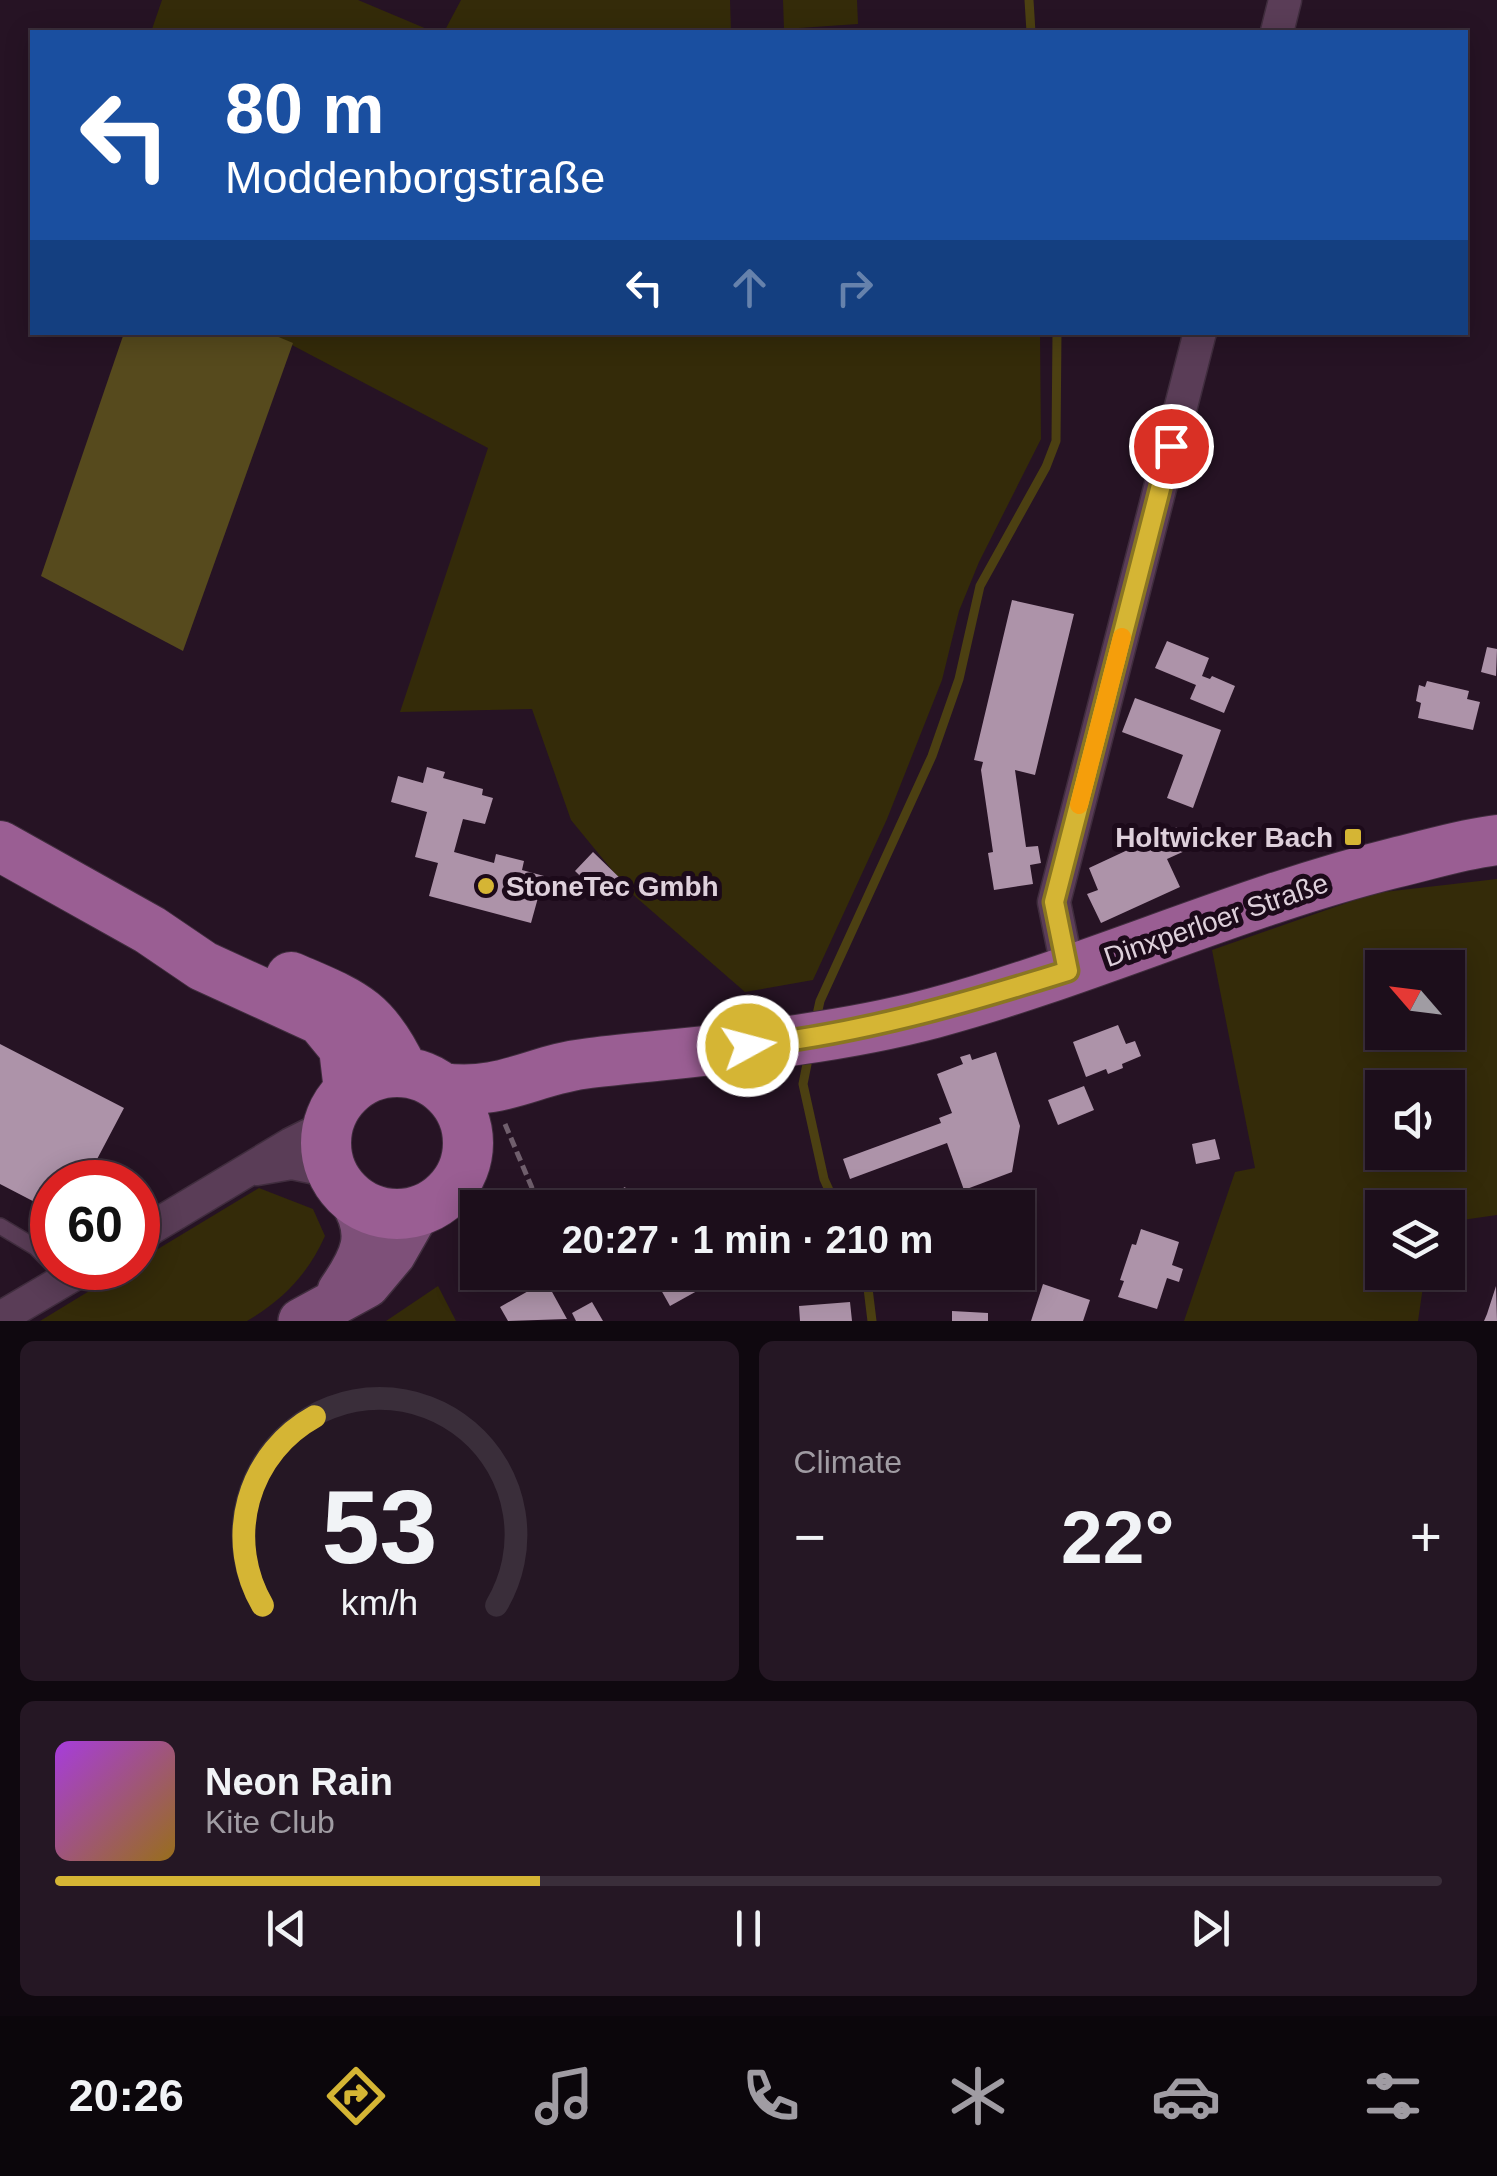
<!DOCTYPE html>
<html lang="en">
<head>
<meta charset="utf-8">
<style>
	body { margin:0; font-family:Arial,sans-serif; background:#251724; color:#f1f3f6; height:100vh; display:flex; flex-direction:column; font-size:38px; white-space:nowrap }
	* { box-sizing:border-box; margin:0 }
	p { font-size:32px; color:#a09ca3 }
	.icon { flex:none; width:55px; height:55px; fill:none; stroke:currentColor; stroke-width:2; stroke-linecap:round; stroke-linejoin:round }
	.map { position:relative; height:1321px; overflow:hidden }
	.drawer { display:flex; flex-direction:column; gap:20px; padding:20px; background:#0f080f; flex:1 }
	.drawer>* { flex:none }
	.guide { position:absolute; left:30px; top:30px; width:1438px; height:305px; border-radius:0px; box-shadow:0 5px 25px #0003,0 0 0 2px #3a2e3a; background:#1a4fa0; color:#fff; overflow:hidden }
	.needle { width:65px; rotate:298deg }
	.tools { position:absolute; left:1365px; top:950px; display:grid; gap:20px }
	.tools a { display:grid; place-items:center; width:100px; height:100px; border-radius:0px; background:#1c0e1b; box-shadow:0 5px 25px #0003,0 0 0 2px #3a2e3a; font-size:50px }
	.speed { position:absolute; left:30px; top:1160px; display:flex; gap:20px; font-size:50px; font-weight:700; text-align:center }
	.speed>* { display:grid; place-content:center; width:130px; height:130px; border-radius:50%; background:#1c0e1b; box-shadow:0 5px 25px #0003,0 0 0 2px #3a2e3a; line-height:1 }
	.speed .limit { border:15px solid #d22; background:#fff; color:#111 }
	.pin { position:absolute; display:grid; place-items:center; width:85px; height:85px; color:#fff; margin:-42px; border:5px solid #fff; border-radius:50%; box-shadow:0 2px 10px #0007 }
	.me { position:absolute; width:110px; margin:-55px; rotate:83deg; stroke-linejoin:round; filter:drop-shadow(0 0 8px #0008) }
	.turn { display:flex; align-items:center; gap:35px; height:210px; padding:0 30px; font-size:45px }
	.turn .icon { width:130px; height:130px; stroke-width:2.5 }
	.turn b { display:block; font-size:70px; line-height:85px }
	.lanes { display:flex; align-items:center; height:95px; padding:0 30px; background:#0003; justify-content:center; gap:50px; direction:ltr }
	.lanes .off { opacity:.35 }
	.big { font-size:75px; font-weight:700; line-height:1.1 }
	.drawer .widget { flex:1; display:flex; flex-direction:column; justify-content:center; gap:15px; min-width:0; padding:0 35px; border-radius:15px; background:#251724 }
	.drawer .dial { align-items:center; gap:0 }
	.dial svg { height:260px; overflow:visible; fill:none; stroke:#3a2e3a; stroke-width:7; stroke-linecap:round; text-anchor:middle }
	.dial text { fill:#f1f3f6; stroke:none }
	.song { display:flex; align-items:center; gap:30px }
	.cover { width:120px; height:120px; border-radius:15px; background:linear-gradient(135deg,hsl(280 70% 55%),hsl(40 70% 35%)) }
	.played { height:10px; border-radius:5px; background:linear-gradient(90deg,#d5b534 35%,#3a2e3a 35%) }
	.keys { display:flex; justify-content:space-around; direction:ltr }
	.heat { display:flex; justify-content:space-between; align-items:center; font-size:55px; direction:ltr }
	.drawer .tiles { flex:1; display:grid; gap:20px; grid-template-columns:1fr 1fr }
	.widget:last-child { grid-column:span 2 }
	.trip { position:absolute; left:460px; top:1190px; width:575px; height:100px; border-radius:0px; background:#1c0e1b; box-shadow:0 5px 25px #0003,0 0 0 2px #3a2e3a; font-weight:700; line-height:100px; text-align:center }
	.tabs { display:flex; height:160px; justify-content:space-around; align-items:center; background:#0b060b; color:#a09ca3 }
	.tabs .icon { width:70px; height:70px }
	.tabs .current { color:#d5b534 }
	.tabs b { font-size:45px; color:#f1f3f6 }
	.map>svg:first-child { display:block }
	.green { fill:#342b09; fill-rule:evenodd }
	.forest { fill:#564a1d }
	.lines { fill:none; stroke-linecap:round; stroke-linejoin:round }
	.stream { stroke:#4c4012; stroke-width:9 }
	.building { fill:#ad93a9 }
	.service-casing { stroke:#402d3e; stroke-width:18 }
	.minor-casing { stroke:#402d3e; stroke-width:35 }
	.secondary-casing { stroke:#402d3e; stroke-width:48 }
	.primary-casing { stroke:#402d3e; stroke-width:52 }
	.path { stroke:#705f6d; stroke-width:5; stroke-dasharray:10 5; stroke-linecap:butt }
	.service { stroke:#5a3d57; stroke-width:15 }
	.minor { stroke:#5a3d57; stroke-width:32 }
	.secondary { stroke:#7e5079; stroke-width:45 }
	.primary { stroke:#9a5e93; stroke-width:50 }
	.route-casing { stroke:#8a7622; stroke-width:25 }
	.route { stroke:#d5b534; stroke-width:18 }
	.slow { stroke:#f59e0b; stroke-width:18 }
	.poi-dot { fill:#d5b534; stroke:#1c0a1a; stroke-width:4 }
	.labels { text-anchor:middle; dominant-baseline:central; stroke-width:10; stroke-linejoin:round; paint-order:stroke }
	.poi-label { font-size:28px; font-weight:bold; fill:#ded0db; stroke:#1c0a1a; text-anchor:end }
	.street-label { font-size:28px; fill:#ded0db; stroke:#1c0a1a }
</style>
</head>
<body>
<div class="map">
<svg width="1497" height="1321" viewBox="0 0 1497 1321">
	<rect width="100%" height="100%" fill="#261324"/>
	<path class="green" d="M162,0H358L434,32H151Z
		M461,0H730L731,32H444Z
		M783,0H857L858,24L784,29Z
		M269,333H1040L1041,439L979,562L959,611L942,680L887,819L813,980L745,992L630,892L571,820L532,709L400,712L488,448Z
		M1497,879V1215L1448,1222V1208H1382V1272L1425,1273L1418,1321H1184L1235,1172L1255,1168L1212,950L1375,893ZM1382,968H1448V1032H1382ZM1382,1088H1448V1152H1382Z
		M259,1188L313,1209L325,1236C308,1274 283,1300 247,1321H40L127,1268H138V1261Z
		M438,1286L456,1321H386Z"/>
	<path class="forest" d="M124,333H269L293,343L183,651L41,576Z"/>
	<g class="lines">
		<path class="stream" d="M1029,0L1031,32
			M816,1019L820,1001L932,756L959,679L980,586L1046,467L1056,441L1057,332
			M809,1054L803,1084L824,1179L837,1208
			M866,1272L872,1321"/>
	</g>
	<path class="building" d="M1012,600L1074,614L1035,775L1015,770L1026,847L1038,846L1041,863L1030,865L1033,884L994,890L988,853L993,852L981,770L983,762L974,760Z
		M1167,641L1209,658L1202,676L1210,679L1212,676L1235,686L1224,713L1190,699L1196,685L1155,668Z
		M1487,647L1497,649L1496,676L1481,672Z
		M1427,681L1469,691L1467,699L1480,702L1473,730L1418,718L1421,703L1416,701L1419,685L1425,687Z
		M1135,698L1221,730L1193,808L1167,798L1183,755L1122,732Z
		M427,767L445,772L443,778L483,789L482,795L493,798L485,824L463,819L454,852L494,863L496,854L524,861L522,870L544,876L531,923L429,896L438,863L415,857L427,812L391,802L398,776L423,783Z
		M1177,827L1187,850L1167,859L1180,887L1101,923L1087,894L1098,890L1089,868Z
		M593,852L624,882L606,901L575,871Z
		M1118,1025L1126,1044L1135,1041L1141,1056L1122,1064L1123,1068L1108,1074L1106,1069L1086,1077L1073,1042Z
		M0,1044L124,1108L85,1182H52V1211L0,1184Z
		M996,1052L1020,1126L1012,1172L964,1190L947,1143L850,1179L843,1159L941,1123L939,1118L952,1113L937,1074L963,1064L960,1057L970,1054L972,1060Z
		M1084,1086L1094,1110L1058,1125L1048,1100Z
		M1215,1139L1220,1159L1196,1164L1192,1144Z
		M625,1187L636,1208H589Z
		M1141,1229L1179,1242L1172,1265L1183,1269L1179,1282L1167,1278L1157,1309L1118,1297L1124,1281L1120,1280L1132,1244L1136,1245Z
		M613,1272H640L620,1284Z
		M651,1272H686L697,1291L670,1306Z
		M546,1281L567,1319L508,1321L500,1307Z
		M1043,1284L1090,1300L1083,1321H1031Z
		M1496,1286L1497,1321H1484L1487,1314Z
		M592,1302L603,1321H576L572,1313Z
		M850,1302L852,1321H800L799,1306Z
		M952,1311L988,1313V1321H952Z"/>
	<g class="lines">
		<defs>
			<path id="service" d="M0,1226L35,1247L52,1264"/>
			<path id="minor" d="M1277,32L1285,0
				M1068,971L1054,902L1200,332
				M257,1169L292,1163L331,1171
				M138,1236L291,1144L327,1126
				M0,1318L85,1268"/>
			<path id="secondary" d="M340,1291C363,1258 375,1234 351,1198
				M301,1321L367,1285L393,1254L417,1212"/>
			<path id="primary" d="M0,846L150,930L203,966L321,1020L344,1048L349,1090
				M291,977C351,1003 374,1009 403,1071
				M326 1143a71 71 0 1 1 142 0a71 71 0 1 1-142 0Z
				M442,1088C504,1096 534,1069 590,1063C705,1050 821,1043 934,1013C1090,971 1237,902 1394,863C1428,855 1462,844 1497,840"/>
		</defs>
		<use href="#service" class="service-casing"/>
		<use href="#minor" class="minor-casing"/>
		<use href="#secondary" class="secondary-casing"/>
		<use href="#primary" class="primary-casing"/>
		<path class="path" d="M505,1124L535,1195"/>
		<use href="#service" class="service"/>
		<use href="#minor" class="minor"/>
		<use href="#secondary" class="secondary"/>
		<use href="#primary" class="primary"/>
	</g>
	<g class="lines">
		<defs>
			<path id="route" d="M748,1046C859,1034 963,1004 1068,971L1054,902L1171,446"/>
		</defs>
		<use href="#route" class="route-casing"/>
		<use href="#route" class="route"/>
		<path class="slow" d="M1079,805L1122,637"/>
	</g>
	<g class="poi-dot">
		<rect x="1343" y="827" width="20" height="20" rx="5"/>
		<circle cx="486" cy="886" r="10"/>
	</g>
	<g class="labels">
		<g class="poi-label">
			<text x="1333" y="837">Holtwicker Bach</text>
			<text x="506" y="886" text-anchor="start">StoneTec Gmbh</text>
		</g>
		<g class="street-label">
			<text transform="translate(1216 920) rotate(-19)">Dinxperloer Straße</text>
		</g>
	</g>
</svg>
<div class="tools">
<a><svg class="needle" viewBox="-14 -14 28 28"><path d="M0-13l5 13h-10z" fill="#e53935"/><path d="M0 13l5-13h-10z" fill="#a09ca3"/></svg></a>
<a><svg class="icon" aria-label="sound" viewBox="0 0 24 24"><path d="M4 9h4l5-4v14l-5-4H4zM17 9q2 3 0 6"/></svg></a>
<a><svg class="icon" aria-label="layers" viewBox="0 0 24 24"><path d="M12 4l9 5-9 5-9-5zM3 14l9 5 9-5"/></svg></a>
</div>
<div class="speed"><div class="limit">60</div></div>
<div class="pin" style="left:1171px;top:446px;background:#d93025"><svg class="icon" aria-label="arrive" viewBox="0 0 24 24"><path d="M6 21V4h12l-3 4 3 4H6"/></svg></div>
<svg class="me" style="left:748px;top:1046px" viewBox="-20 -20 40 40"><circle r="17" fill="#d5b534" stroke="#fff" stroke-width="3"/><path d="M0-11L8 9 0 5-8 9z" fill="#fff"/></svg>
<div class="trip">20:27 · 1 min · 210 m</div>
<div class="guide">
<div class="turn"><svg class="icon" aria-label="left" viewBox="0 0 24 24"><path d="M17 20v-9H6M10 6l-5 5 5 5"/></svg><div><b>80 m</b>Moddenborgstraße</div></div>
<div class="lanes"><svg class="icon" aria-label="left" viewBox="0 0 24 24"><path d="M17 20v-9H6M10 6l-5 5 5 5"/></svg><svg class="icon off" aria-label="ahead" viewBox="0 0 24 24"><path d="M12 20V5M6 11l6-6 6 6"/></svg><svg class="icon off" aria-label="right" viewBox="0 0 24 24"><path d="M7 20v-9h11M14 6l5 5-5 5"/></svg></div>
</div>
</div>
<section class="drawer">
<div class="tiles">
<div class="widget dial"><svg viewBox="0 0 100 80">
<path d="M14 69A42 42 0 1 1 86 69"/>
<path d="M14 69A42 42 0 0 1 30 11" stroke="#d5b534"/>
<text x="50" y="56" font-size="32" font-weight="700">53</text>
<text x="50" y="72" font-size="11">km/h</text>
</svg></div>
<div class="widget"><p>Climate</p>
<div class="heat"><a>−</a><b class="big">22°</b><a>+</a></div>
</div>
<div class="widget">
<div class="song"><i class="cover"></i><div><b>Neon Rain</b><p>Kite Club</p></div></div>
<div class="played"></div>
<div class="keys"><svg class="icon" aria-label="previous" viewBox="0 0 24 24"><path d="M18 5L8 12l10 7zM5 5v14"/></svg><svg class="icon" aria-label="pause" viewBox="0 0 24 24"><path d="M8 5v14M16 5v14"/></svg><svg class="icon" aria-label="next" viewBox="0 0 24 24"><path d="M6 5l10 7-10 7zM19 5v14"/></svg></div>
</div>
</div>
</section>
<nav class="tabs">
<b>20:26</b>
<svg class="icon current" aria-label="directions" viewBox="0 0 24 24"><path d="M12 3l9 9-9 9-9-9zM9 14v-3h6M13 9l2 2-2 2"/></svg>
<svg class="icon" aria-label="music" viewBox="0 0 24 24"><path d="M9 18V5l10-2v13"/><circle cx="6" cy="18" r="3"/><circle cx="16" cy="16" r="3"/></svg>
<svg class="icon" aria-label="phone" viewBox="0 0 24 24"><path d="M5 4h4l2 5-3 2q2 4 5 5l2-3 5 2v4C11 20 4 13 5 4z"/></svg>
<svg class="icon" aria-label="climate" viewBox="0 0 24 24"><path d="M12 3v18M4 7l16 10M4 17L20 7"/></svg>
<svg class="icon" aria-label="car" viewBox="0 0 24 24"><path d="M5 17H2v-5l4-1 3-4h7l3 4 3 1v5h-3M9 17h6M6 11h13"/><circle cx="7" cy="17" r="2"/><circle cx="17" cy="17" r="2"/></svg>
<svg class="icon" aria-label="filters" viewBox="0 0 24 24"><path d="M4 7h16M4 17h16"/><circle cx="9" cy="7" r="2"/><circle cx="15" cy="17" r="2"/></svg>
</nav>
</body>
</html>
